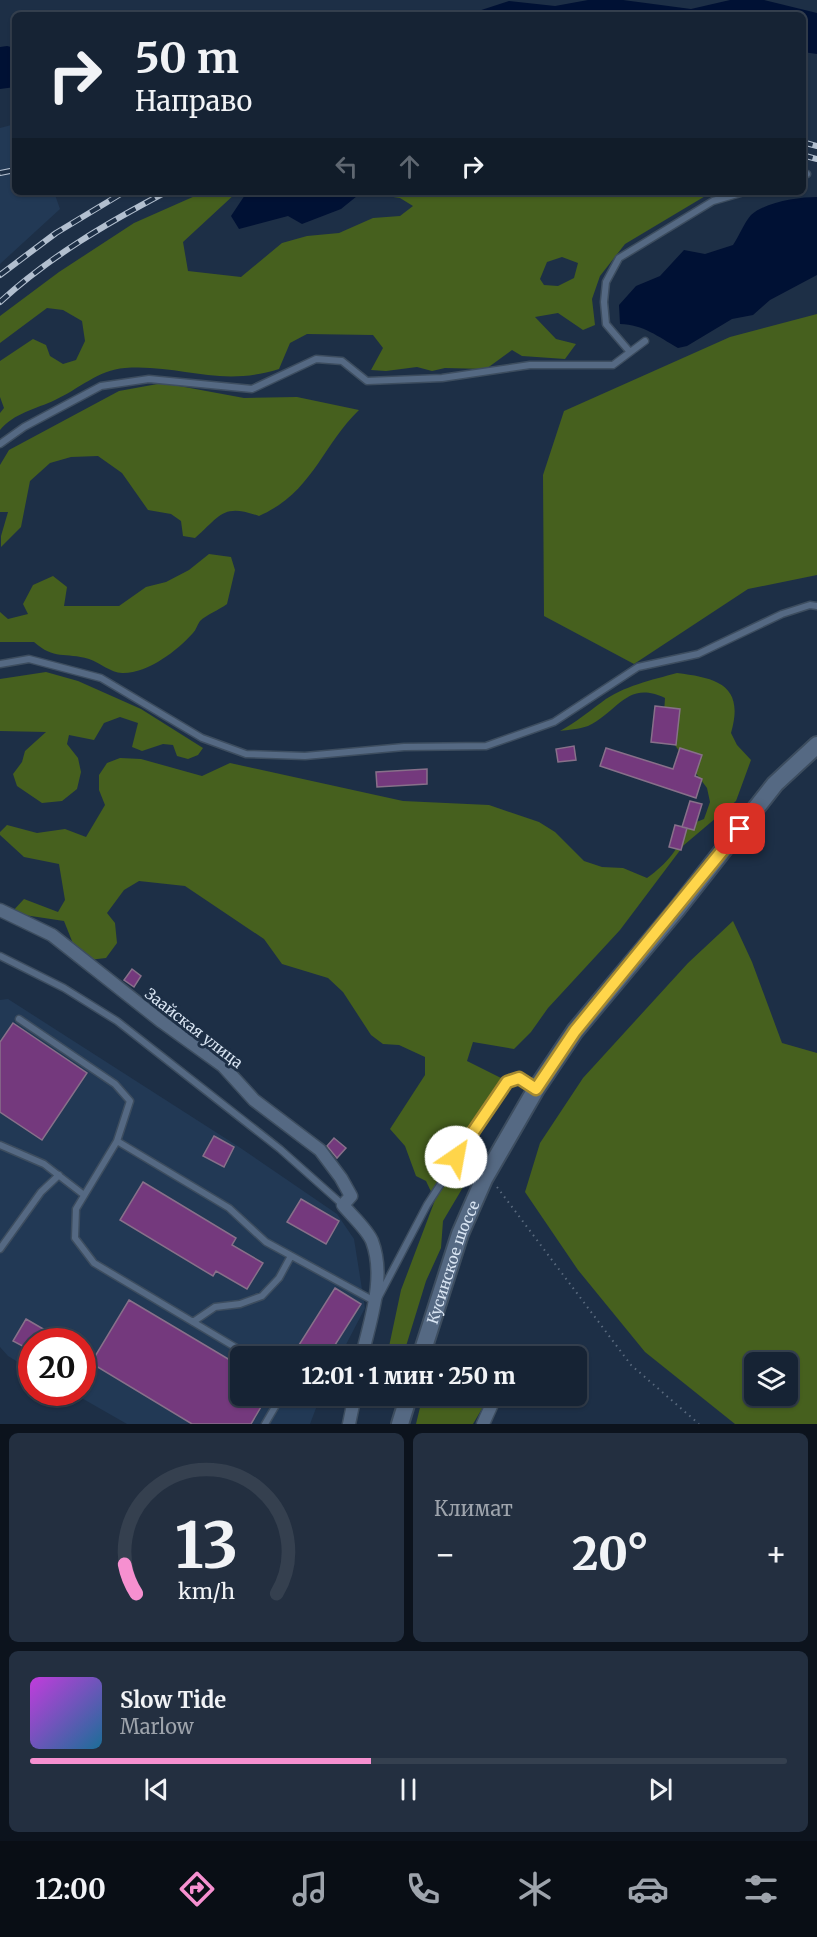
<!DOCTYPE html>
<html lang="ru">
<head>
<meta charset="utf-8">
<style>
	body { margin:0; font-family:Merriweather,serif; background:#232f40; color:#f1f3f6; height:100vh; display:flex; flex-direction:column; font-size:22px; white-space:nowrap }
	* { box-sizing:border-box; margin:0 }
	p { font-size:20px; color:#9ea4ac }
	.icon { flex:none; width:33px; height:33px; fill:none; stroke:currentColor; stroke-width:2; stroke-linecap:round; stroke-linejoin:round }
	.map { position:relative; height:1424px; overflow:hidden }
	.details { display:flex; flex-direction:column; gap:9px; padding:9px; background:#0c131d; flex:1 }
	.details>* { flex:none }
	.top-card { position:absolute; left:12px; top:12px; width:794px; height:183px; border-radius:9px; box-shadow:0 2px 4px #0004,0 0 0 2px #35404f; background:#162334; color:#f1f3f6; overflow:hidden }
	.fabs { position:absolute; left:744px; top:1352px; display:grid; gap:12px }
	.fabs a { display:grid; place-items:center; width:54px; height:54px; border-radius:9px; background:#162334; box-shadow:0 2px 4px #0004,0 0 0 2px #35404f; font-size:30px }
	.speed { position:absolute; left:18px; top:1328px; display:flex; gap:12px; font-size:30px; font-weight:700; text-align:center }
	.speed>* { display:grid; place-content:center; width:78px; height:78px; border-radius:50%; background:#162334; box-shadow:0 2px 4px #0004,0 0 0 2px #35404f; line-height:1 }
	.speed .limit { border:9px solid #d22; background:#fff; color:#111 }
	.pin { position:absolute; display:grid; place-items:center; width:51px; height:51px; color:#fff; margin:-26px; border-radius:12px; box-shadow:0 3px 9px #0006 }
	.me { position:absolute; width:66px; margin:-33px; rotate:33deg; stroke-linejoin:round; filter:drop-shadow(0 0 4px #0008) }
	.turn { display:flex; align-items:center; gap:21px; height:126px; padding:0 24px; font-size:27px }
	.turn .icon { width:78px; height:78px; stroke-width:2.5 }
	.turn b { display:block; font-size:42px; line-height:51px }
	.lanes { display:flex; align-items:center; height:57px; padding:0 24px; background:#0003; justify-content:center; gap:30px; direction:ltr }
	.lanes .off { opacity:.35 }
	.big { font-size:45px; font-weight:800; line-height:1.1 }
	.details .widget { flex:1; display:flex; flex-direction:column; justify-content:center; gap:9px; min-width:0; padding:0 21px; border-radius:9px; background:#232f40 }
	.details .dial { align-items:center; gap:0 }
	.dial svg { height:156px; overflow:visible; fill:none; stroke:#35404f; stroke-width:7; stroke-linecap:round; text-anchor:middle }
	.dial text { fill:#f1f3f6; stroke:none }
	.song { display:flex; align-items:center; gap:18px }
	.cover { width:72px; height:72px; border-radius:9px; background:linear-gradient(135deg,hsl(290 70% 55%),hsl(200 70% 35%)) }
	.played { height:6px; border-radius:3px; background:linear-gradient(90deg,#f690d0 45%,#35404f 45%) }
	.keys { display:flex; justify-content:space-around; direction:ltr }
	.heat { display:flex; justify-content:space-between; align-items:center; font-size:33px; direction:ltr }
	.details .tiles { flex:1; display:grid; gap:9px; grid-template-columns:1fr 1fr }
	.widget:last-child { grid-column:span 2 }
	.trip { position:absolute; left:230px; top:1346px; width:357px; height:60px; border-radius:9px; background:#162334; box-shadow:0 2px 4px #0004,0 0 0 2px #35404f; font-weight:800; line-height:60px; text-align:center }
	.dock { display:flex; height:96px; justify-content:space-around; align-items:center; background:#090e15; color:#9ea4ac }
	.dock .icon { width:42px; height:42px }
	.dock .active { color:#f690d0 }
	.dock b { font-size:27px; color:#f1f3f6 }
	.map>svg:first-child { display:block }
	.built { fill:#223955 }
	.green { fill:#46601e; fill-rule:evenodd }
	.water { fill:#001134 }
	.building { fill:#74397d; stroke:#88708a; stroke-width:1.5 }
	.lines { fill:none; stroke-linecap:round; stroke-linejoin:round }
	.service-casing { stroke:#3d4d5f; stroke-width:9 }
	.minor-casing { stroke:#3d4d5f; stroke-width:15 }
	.secondary-casing { stroke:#3d4d5f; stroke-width:20 }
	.path { stroke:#5a6a7e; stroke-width:2; stroke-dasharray:1.5 4.5; stroke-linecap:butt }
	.service { stroke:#556983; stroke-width:6 }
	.minor { stroke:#556983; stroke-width:12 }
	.secondary { stroke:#556983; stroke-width:16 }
	.rail-casing { stroke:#b2bfcf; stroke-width:6 }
	.rail { stroke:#1d2f46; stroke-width:4; stroke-dasharray:11; stroke-linecap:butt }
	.route-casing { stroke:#a68a30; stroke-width:15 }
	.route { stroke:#ffd54a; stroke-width:10 }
	.labels { text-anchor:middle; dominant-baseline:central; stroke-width:6; stroke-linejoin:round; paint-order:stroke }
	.street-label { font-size:15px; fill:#d9e5f3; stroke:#1d2f46 }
</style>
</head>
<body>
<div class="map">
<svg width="817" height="1424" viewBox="0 0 817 1424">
	<rect width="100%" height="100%" fill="#1d2f46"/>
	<path class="built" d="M15,124V192H54L60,209L0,264V128Z
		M8,999L239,1147L337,1214L354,1239L365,1308L340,1356H240V1395H321L310,1424H127L71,1392H82V1341H32L31,1370L8,1356L0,1347V1000Z"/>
	<path class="green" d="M204,192L236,193L183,242L188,271L241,277L282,243L307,236L339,233L373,218L400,216L413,206L400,198L373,194L374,192H712L625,244L600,276L592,299L595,325L583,330L558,313L535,317L556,339L576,344L565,359L522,356L512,350L486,369L445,368L432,371L417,367L386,371L371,370L383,348L373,335L307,334L290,343L279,369C219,388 181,364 125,368C98,370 79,389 55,400C36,409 14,413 0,430V413L4,408L0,397V361L33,339L46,345L50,356L63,364L76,360L85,341L82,321L63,310L47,308L0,343V316L59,272L134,223ZM562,257L578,263L574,278L558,286L544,285L540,279L547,262Z
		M817,314V575L748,589L634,664L544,616L543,475L564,411L730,337Z
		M163,383L244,398L297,397L359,410C321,447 313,492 259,516C223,503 221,515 195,538L183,536L181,521L171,514L148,510L122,473L98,456L71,457L50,463L30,481L21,527L1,547V536L8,512H0V465L9,450L119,391Z
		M209,554L231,557L235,570L227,604C219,610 206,615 200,621C197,625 196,630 193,633C177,651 147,674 122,673C111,673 99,662 89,659C65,652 54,660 34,642H0V612L8,619L28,614L23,604L33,585L53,576L67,587L64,606H119L146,587L166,582L189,570Z
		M46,672L78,681L141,709L203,748L198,755L188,759L177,756L173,745L163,744L142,751L132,747L138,723L120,717L104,723L94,740L69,735L67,744L78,758L81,772L77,789L62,801L42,803L17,786L13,774L22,762L25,751L46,732L0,731V679Z
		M677,673C717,678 745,685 731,733L737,745L751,760L736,801L684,845L620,930L548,1008L531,1032L514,1049L473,1042L467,1061L501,1078L483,1108L472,1142L475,1167L443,1221L441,1248L426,1281L403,1356H387L401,1290L435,1200L426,1181L416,1176L405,1146L390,1129L425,1075V1057L399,1045L383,1044L371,1035L343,992L328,978L282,964L264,939L185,886L139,881L124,890L107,913L115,923L117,943L106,958L80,961L64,921L11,913L24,899L58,912L65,900L59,864L24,857L0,835V832L7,825L37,833L65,829L86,837L105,805L99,790V775L107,763L120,758L141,759L202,776L230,763L403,801L489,805L539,822L555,832L584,861L602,867L623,868L647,878C668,863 678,849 689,825L704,819L710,802L707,788L674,744L664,713L665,698C627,680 619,711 588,726C579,729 568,730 560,731C575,723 588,712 602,702C623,686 652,680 677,673Z
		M733,921L752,962L782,1043L817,1053V1424H735L645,1352L578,1270L525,1192L540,1143L583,1078L688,963ZM754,1362H788V1395H754Z
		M423,1395H485L483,1407L473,1424H416Z"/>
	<path class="water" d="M588,0H623L691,9L730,0H764L817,13V54L803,52L802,15H466L509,1L555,6Z
		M7,46L15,48V87L0,89V47Z
		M247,192H362L341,209L302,224L288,216L239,229L231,216Z
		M817,197V275L770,300L753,315L732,319L687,346L678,348C657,336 644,325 620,324L619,305L636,286L660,276L684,250L705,254L733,245C739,236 744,223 751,215C766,202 798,197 817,197Z"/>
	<path class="building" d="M655,706L680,709L676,745L651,742Z
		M574,746L576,760L558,762L556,749Z
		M606,748L673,769L680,748L702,755L695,776L702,779L696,798L600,766Z
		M427,769V784L377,787L376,772Z
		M690,801L702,804L694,830L682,827Z
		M675,825L687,828L681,850L669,847Z
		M132,969L141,976L134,987L124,980Z
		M13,1023L87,1073L42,1140L0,1112V1042Z
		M214,1136L234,1147L224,1167L203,1156Z
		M334,1138L346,1148L337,1158L327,1146Z
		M143,1182L236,1238L232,1245L263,1263L247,1289L216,1271L213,1276L120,1220Z
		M301,1199L339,1221L326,1244L287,1222Z
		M335,1288L361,1304L328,1356H292Z
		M129,1300L240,1366V1395H268L251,1424H192L91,1363Z
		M26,1319L64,1341H32V1351L13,1341Z"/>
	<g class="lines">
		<defs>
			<path id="service" d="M802,175L807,174
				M630,352L606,324L604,302L606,282L619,258L713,201L744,192
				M0,444L24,427L101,386L149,379L252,389L316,359L342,361L367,381L442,378L530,365H613L645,341
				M0,664L29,659L101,678L202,738L246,754L305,756L404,747L486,746L554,722L638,667L698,654L782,614L810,605L817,606
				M0,956L64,988L117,1021L280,1149L343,1205
				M19,1019L115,1084L130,1101L117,1141L229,1208L266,1242L376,1302L427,1205L507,1082L519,1078L534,1088
				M117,1141L76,1209L75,1238L94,1263L250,1356
				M0,1145L44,1164L84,1195
				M0,1249L41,1192L59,1175
				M193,1322L215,1307L240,1304L262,1296L279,1278L291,1256
				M265,1424L282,1395"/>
			<path id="minor" d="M0,910L52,935L162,1022L223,1066L254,1100L320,1150L341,1178L351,1196L343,1205C351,1215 367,1229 372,1241C386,1278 370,1320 362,1356
				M421,1355L468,1353L476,1356
				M349,1424L355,1395
				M483,1424L496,1395"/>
			<g id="secondary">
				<path id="s1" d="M421,1356L460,1234L484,1179L536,1089L575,1031L677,909L775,784L817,745"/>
				<path d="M400,1424L409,1395"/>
			</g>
		</defs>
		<use href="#service" class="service-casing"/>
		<use href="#minor" class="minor-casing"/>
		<use href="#secondary" class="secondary-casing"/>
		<path class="path" d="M497,1187L631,1365L699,1424"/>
		<use href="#service" class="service"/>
		<use href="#minor" class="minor"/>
		<use href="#secondary" class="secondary"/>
		<defs>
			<path id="rail" d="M802,142L817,146
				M802,155L817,159
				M0,173L15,170
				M0,275L56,233L124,192
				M0,302C49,257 107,223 166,192"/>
		</defs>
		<use href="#rail" class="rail-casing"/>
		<use href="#rail" class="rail"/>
	</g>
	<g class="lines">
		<defs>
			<path id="route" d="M456,1157L507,1082L519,1078L536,1089L575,1031L740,829"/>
		</defs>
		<use href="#route" class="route-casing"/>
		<use href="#route" class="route"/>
	</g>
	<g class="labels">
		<g class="street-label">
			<text transform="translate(194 1028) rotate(38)">Заайская улица</text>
			<text stroke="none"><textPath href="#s1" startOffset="99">Кусинское шоссе</textPath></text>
		</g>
	</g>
</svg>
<div class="fabs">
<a><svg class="icon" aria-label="layers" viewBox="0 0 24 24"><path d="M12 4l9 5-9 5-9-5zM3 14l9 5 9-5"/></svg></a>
</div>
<div class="speed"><div class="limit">20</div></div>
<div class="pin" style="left:740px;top:829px;background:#d93025"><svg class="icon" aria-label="arrive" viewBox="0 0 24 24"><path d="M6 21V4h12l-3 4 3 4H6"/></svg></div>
<svg class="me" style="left:456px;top:1157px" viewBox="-20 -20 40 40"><circle r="19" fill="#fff"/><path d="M0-13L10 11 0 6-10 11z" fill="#ffd54a"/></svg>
<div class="trip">12:01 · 1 мин · 250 m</div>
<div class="top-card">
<div class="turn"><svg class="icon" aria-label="right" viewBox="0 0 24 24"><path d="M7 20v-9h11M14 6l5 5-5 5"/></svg><div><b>50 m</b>Направо</div></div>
<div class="lanes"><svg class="icon off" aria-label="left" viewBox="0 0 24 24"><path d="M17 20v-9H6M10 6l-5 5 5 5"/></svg><svg class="icon off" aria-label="ahead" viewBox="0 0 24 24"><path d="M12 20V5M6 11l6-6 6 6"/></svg><svg class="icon" aria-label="right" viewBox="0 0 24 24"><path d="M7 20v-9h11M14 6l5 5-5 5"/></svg></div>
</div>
</div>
<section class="details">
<div class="tiles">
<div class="widget dial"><svg viewBox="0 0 100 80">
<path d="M14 69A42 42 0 1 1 86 69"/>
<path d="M14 69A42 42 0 0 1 8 54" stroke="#f690d0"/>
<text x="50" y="56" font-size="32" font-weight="700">13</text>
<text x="50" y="72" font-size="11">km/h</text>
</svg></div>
<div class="widget"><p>Климат</p>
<div class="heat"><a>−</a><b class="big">20°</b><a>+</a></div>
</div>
<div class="widget">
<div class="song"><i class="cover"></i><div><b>Slow Tide</b><p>Marlow</p></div></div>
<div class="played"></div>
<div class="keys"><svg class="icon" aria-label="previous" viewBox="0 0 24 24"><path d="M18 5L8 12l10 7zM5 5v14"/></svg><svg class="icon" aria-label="pause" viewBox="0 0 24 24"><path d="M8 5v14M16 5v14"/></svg><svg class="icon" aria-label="next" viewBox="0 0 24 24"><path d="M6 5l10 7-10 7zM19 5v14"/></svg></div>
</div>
</div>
</section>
<nav class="dock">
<b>12:00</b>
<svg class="icon active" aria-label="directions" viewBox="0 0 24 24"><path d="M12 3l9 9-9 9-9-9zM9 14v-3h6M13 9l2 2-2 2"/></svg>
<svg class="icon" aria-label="music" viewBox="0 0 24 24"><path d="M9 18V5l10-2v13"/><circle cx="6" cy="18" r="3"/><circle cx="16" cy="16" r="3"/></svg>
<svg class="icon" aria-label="phone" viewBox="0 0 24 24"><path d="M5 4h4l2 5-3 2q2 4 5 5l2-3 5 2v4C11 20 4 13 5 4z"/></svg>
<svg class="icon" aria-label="climate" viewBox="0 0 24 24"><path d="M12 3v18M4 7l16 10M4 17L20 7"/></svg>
<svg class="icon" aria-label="car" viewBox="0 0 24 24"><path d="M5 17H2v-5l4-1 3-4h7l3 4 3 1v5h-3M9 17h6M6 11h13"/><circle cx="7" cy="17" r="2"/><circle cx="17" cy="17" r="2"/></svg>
<svg class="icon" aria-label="filters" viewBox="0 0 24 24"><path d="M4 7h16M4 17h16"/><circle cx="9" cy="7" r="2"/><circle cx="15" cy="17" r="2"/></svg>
</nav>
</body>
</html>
